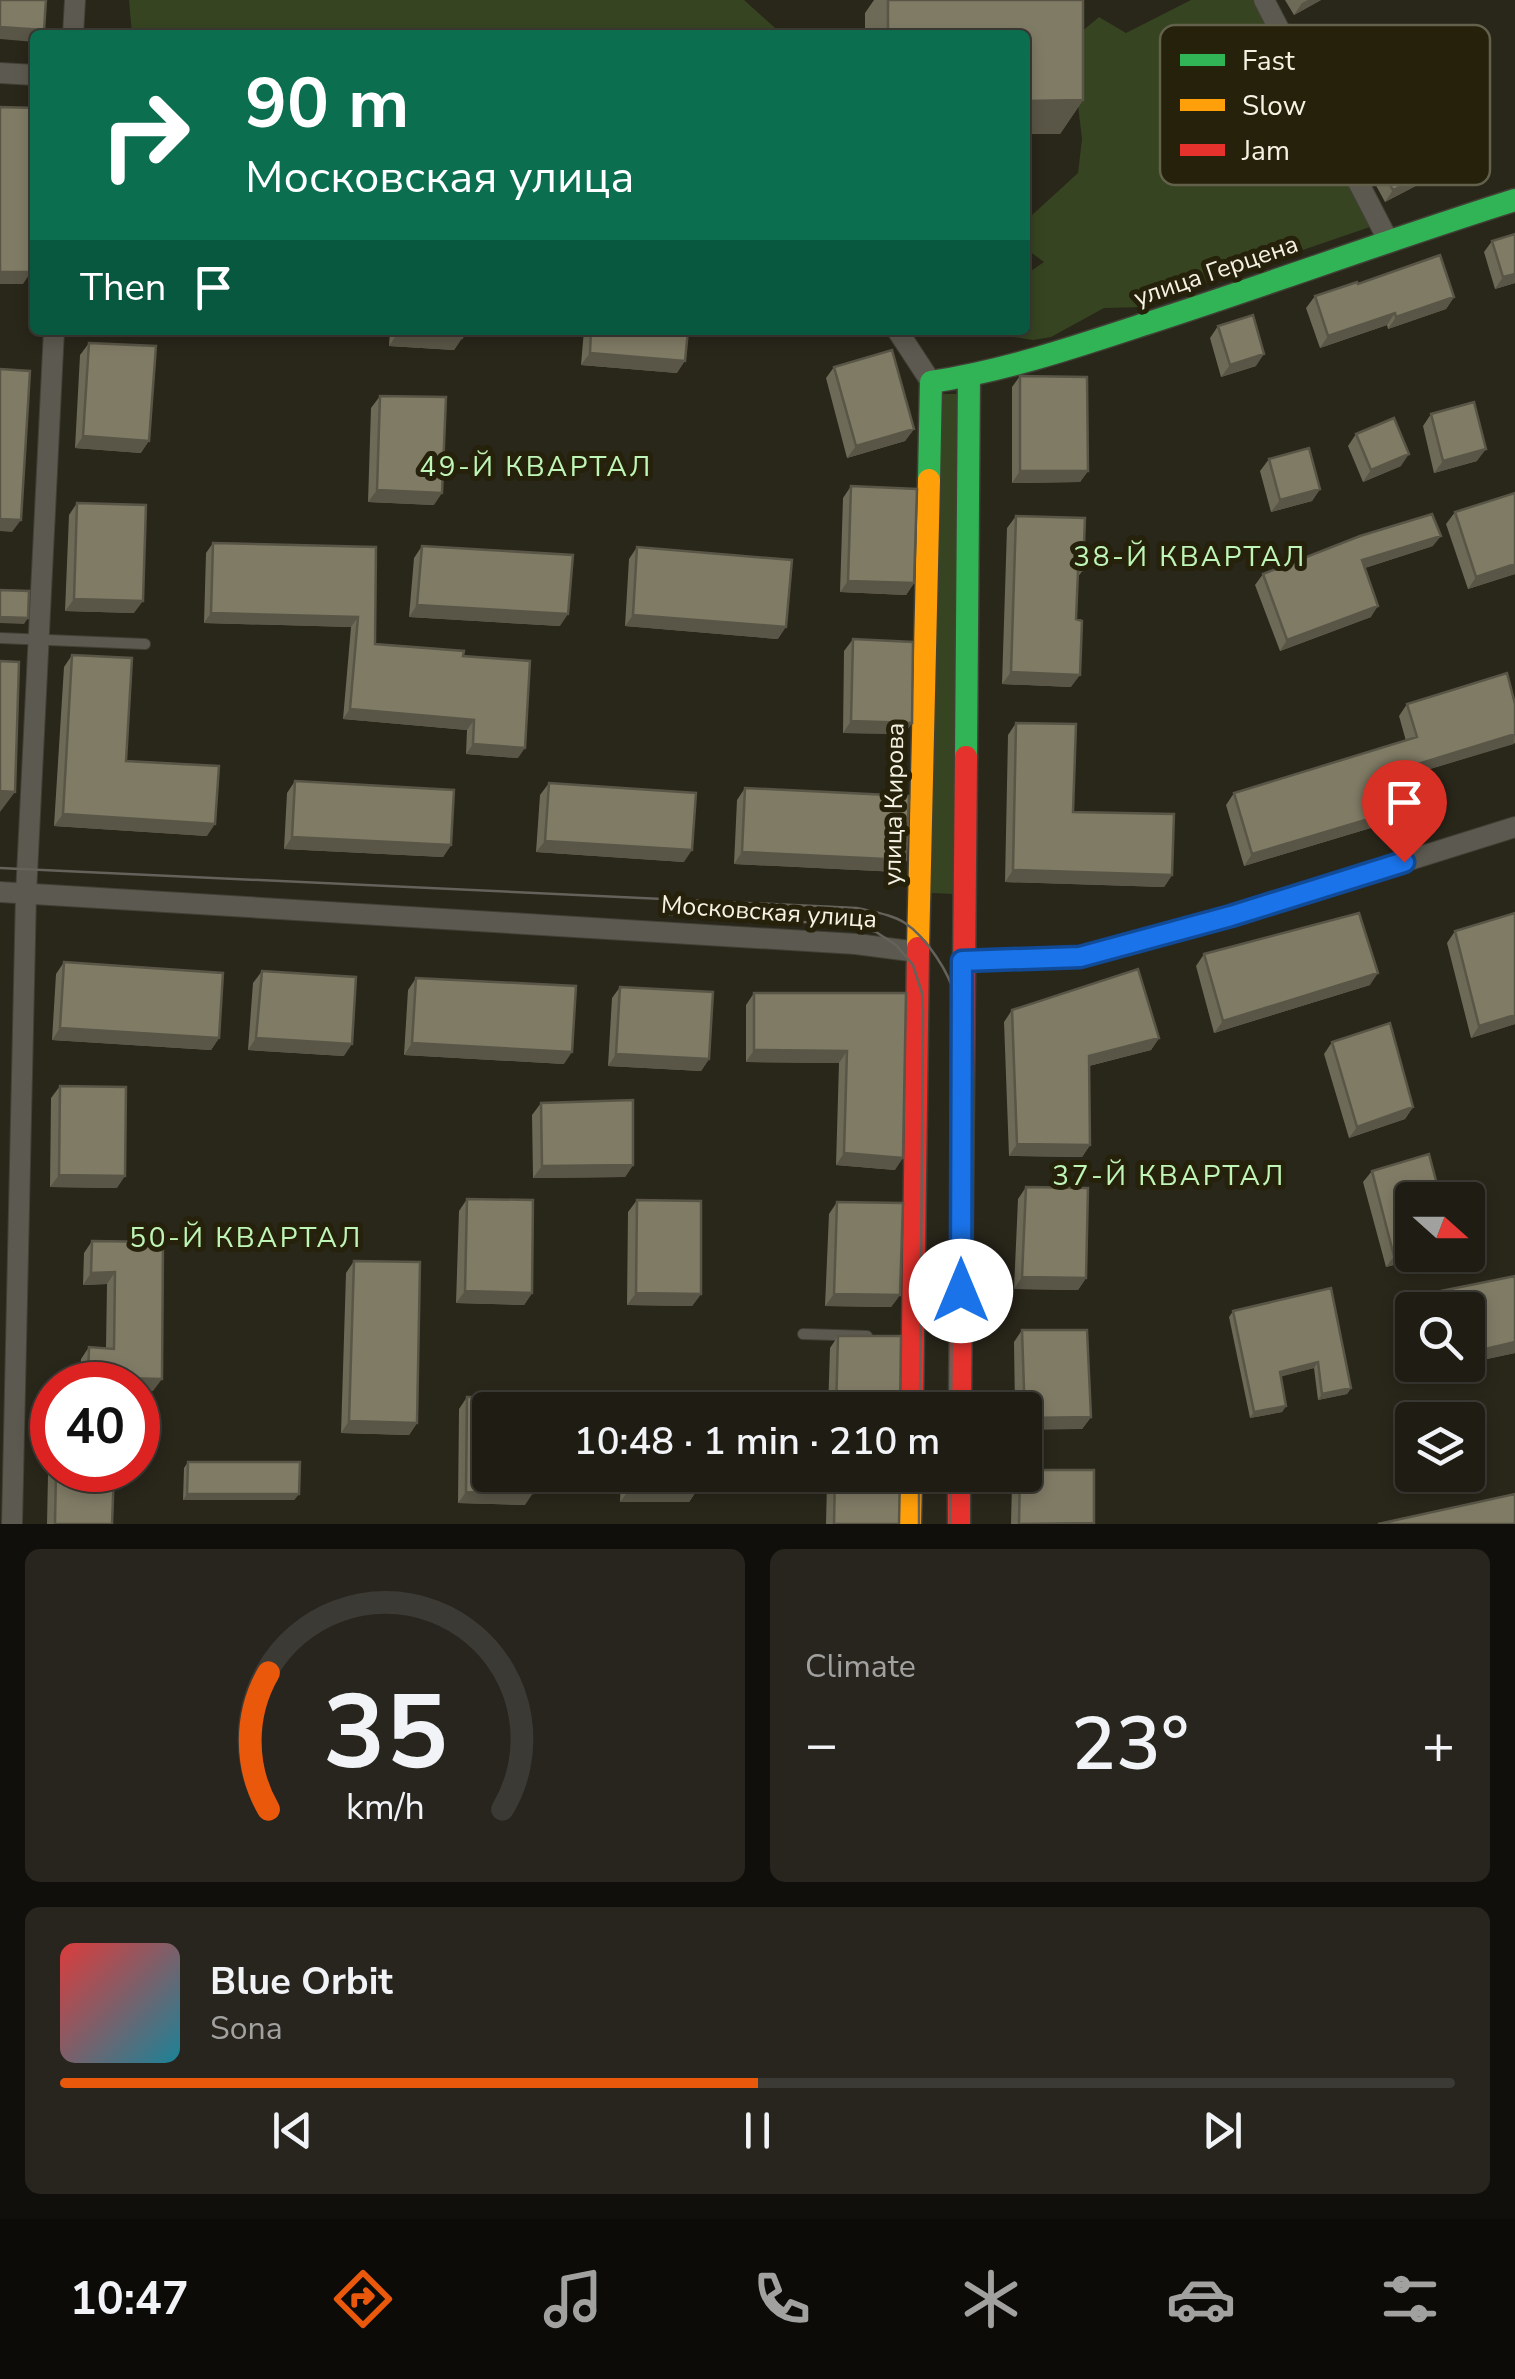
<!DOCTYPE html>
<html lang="en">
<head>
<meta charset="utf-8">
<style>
	body { margin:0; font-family:"Nunito Sans",sans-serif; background:#27251d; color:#f1f3f6; height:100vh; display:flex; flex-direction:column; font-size:38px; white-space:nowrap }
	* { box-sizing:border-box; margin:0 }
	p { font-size:32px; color:#a1a1a0 }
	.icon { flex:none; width:55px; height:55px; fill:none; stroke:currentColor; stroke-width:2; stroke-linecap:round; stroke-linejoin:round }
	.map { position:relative; height:1524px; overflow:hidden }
	.sheet { display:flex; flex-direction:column; gap:25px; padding:25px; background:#110f0b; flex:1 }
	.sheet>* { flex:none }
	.top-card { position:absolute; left:30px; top:30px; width:1000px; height:305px; border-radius:10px; box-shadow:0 5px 15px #0003,0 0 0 2px #3c3a34; background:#0b6e4f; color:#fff; overflow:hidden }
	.needle { width:65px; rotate:111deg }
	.tools { position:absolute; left:1395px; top:1182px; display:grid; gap:20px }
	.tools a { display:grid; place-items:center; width:90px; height:90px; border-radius:10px; background:#1f1c14; box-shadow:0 5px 15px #0003,0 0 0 2px #3c3a34; font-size:50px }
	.speed { position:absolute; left:30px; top:1362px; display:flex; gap:20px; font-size:50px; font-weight:700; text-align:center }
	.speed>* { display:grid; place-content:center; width:130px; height:130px; border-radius:50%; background:#1f1c14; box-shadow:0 5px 15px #0003,0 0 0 2px #3c3a34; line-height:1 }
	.speed .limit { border:15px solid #d22; background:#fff; color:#111 }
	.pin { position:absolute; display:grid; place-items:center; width:85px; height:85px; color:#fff; margin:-102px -42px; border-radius:50% 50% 50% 0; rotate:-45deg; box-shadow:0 0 10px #0007 }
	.pin .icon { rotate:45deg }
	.me { position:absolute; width:110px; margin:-55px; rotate:0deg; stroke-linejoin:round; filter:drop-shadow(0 0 8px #0008) }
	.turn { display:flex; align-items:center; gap:35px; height:210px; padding:0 50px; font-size:45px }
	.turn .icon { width:130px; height:130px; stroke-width:2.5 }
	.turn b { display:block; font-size:70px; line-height:85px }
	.then { display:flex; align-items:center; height:95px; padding:0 50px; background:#0003; gap:20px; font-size:38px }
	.big { font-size:75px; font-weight:600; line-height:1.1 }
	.sheet .widget { flex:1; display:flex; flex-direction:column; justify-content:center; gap:15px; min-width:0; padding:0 35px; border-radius:15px; background:#27251d }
	.sheet .dial { align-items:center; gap:0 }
	.dial svg { height:260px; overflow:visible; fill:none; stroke:#3c3a34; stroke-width:7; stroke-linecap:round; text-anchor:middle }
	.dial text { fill:#f1f3f6; stroke:none }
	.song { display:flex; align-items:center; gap:30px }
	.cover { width:120px; height:120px; border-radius:15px; background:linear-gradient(135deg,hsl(0 70% 55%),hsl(190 70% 35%)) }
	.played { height:10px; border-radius:5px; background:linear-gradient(90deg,#ea580c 50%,#3c3a34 50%) }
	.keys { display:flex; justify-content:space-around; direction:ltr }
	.heat { display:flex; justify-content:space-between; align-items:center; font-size:55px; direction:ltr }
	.sheet .tiles { flex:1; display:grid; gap:25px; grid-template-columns:1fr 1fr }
	.widget:last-child { grid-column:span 2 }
	.trip { position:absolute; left:472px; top:1392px; width:570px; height:100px; border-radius:10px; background:#1f1c14; box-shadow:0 5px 15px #0003,0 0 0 2px #3c3a34; font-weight:600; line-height:100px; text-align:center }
	.tabs { display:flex; height:160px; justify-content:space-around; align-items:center; background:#0c0b08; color:#a1a1a0 }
	.tabs .icon { width:70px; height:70px }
	.tabs .active { color:#ea580c }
	.tabs b { font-size:45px; color:#f1f3f6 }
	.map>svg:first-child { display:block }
	.green { fill:#364421 }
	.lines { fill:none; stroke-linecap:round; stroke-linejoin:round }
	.lane-casing { stroke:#424036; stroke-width:12 }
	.street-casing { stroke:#424036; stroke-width:22 }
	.fast-casing { stroke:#424036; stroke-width:25 }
	.slow-casing { stroke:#424036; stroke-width:25 }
	.jam-casing { stroke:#424036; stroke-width:25 }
	.lane { stroke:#5c5950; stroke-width:10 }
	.street { stroke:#5c5950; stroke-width:20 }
	.fast { stroke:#30b455; stroke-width:22 }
	.slow { stroke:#ff9f0a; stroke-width:22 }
	.jam { stroke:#e5322d; stroke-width:22 }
	.tram { stroke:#64625a; stroke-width:2.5 }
	.wall { fill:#6d6a57 }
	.shaded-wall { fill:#595647 }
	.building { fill:#7f7b65; stroke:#595647; stroke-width:2.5 }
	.route-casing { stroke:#114b97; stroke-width:25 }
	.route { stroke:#1a73e8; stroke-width:18 }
	.labels { text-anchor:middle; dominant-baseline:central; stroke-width:10; stroke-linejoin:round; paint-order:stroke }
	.street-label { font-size:25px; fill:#f5f2e4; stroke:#25210a }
	.neighbourhood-label { font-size:28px; letter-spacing:2.5px; fill:#bff6b7; stroke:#25210a }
	.key { fill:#25210a; stroke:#63604b; stroke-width:2.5 }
	.key-label { font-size:28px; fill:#f5f2e4 }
</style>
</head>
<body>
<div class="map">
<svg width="1515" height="1524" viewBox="0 0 1515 1524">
	<rect width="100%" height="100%" fill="#29261a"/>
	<path class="green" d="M129,0H744L783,35H132Z
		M1191,0H1258L1370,227L1174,294L1146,307L1104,308L1051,337L1033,340L988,333L989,330H1025V275L1044,262L1025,248V235L1032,215L1078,173L1082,139L1074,72V38L1099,17L1126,33Z
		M940,394H962L954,894L931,893Z"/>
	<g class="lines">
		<defs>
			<path id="lane" d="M0,638L145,644
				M803,1334L867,1336"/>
			<path id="street" d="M1264,0L1388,240
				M73,35L75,0
				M0,73L35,75
				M897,330L931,382
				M0,892L856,944L918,952
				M963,961L1080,957L1231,916L1515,827
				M12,1524L26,894L54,330"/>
			<path id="fast" d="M929,480L931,382C1004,371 1075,347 1145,324C1269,284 1391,239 1515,200
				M966,757L969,376"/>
			<path id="slow" d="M918,948L929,480
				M910,1524L911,1475"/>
			<path id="jam" d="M912,1410L918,948
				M960,1410L966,757
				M959,1475V1524"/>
		</defs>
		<use href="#lane" class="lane-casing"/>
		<use href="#street" class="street-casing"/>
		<use href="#fast" class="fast-casing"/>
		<use href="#slow" class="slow-casing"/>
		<use href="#jam" class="jam-casing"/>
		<use href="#lane" class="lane"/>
		<use href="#street" class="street"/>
		<use href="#fast" class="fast"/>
		<use href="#slow" class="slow"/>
		<use href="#jam" class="jam"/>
		<path class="tram" d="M0,868L857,908C873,912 891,914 905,923C926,937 950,973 955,997L951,1410
			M664,914L820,923L863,928L876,932L896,945L913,965L922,993L923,1012L920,1410
			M919,1524V1475
			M950,1524L951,1475"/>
	</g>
	<path class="wall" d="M874,0H1083V100L1060,134L1025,35H865V13Z
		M1285,0H1321L1294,15Z
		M1332,64L1395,82L1387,94L1346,116L1324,76Z
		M1368,144L1438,167L1429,179L1385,202L1360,156Z
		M1492,241L1515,283L1495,289L1484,252Z
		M1358,284L1454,297L1446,309L1388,329L1387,325L1320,348L1306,308L1315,296Z
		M1218,326L1256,366L1221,377L1210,338Z
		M390,330H463L462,338L454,350L389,346Z
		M584,330H688L677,373L581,365Z
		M89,343L141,453L75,448L80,355Z
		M834,367L914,429L905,441L847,458L826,378Z
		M1020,376L1088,471L1080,482L1012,483V387Z
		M380,396L434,505L368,502L371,408Z
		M1431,414L1477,461L1434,473L1423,426Z
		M1356,434L1401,466L1363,482L1348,446Z
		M1269,459L1320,489L1312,501L1271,512L1260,471Z
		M851,486L914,583L906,595L840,592L843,498Z
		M77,503L134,613L65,611L69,515Z
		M1455,512L1515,574L1468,589L1446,524Z
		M1016,516L1083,570L1077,578L1071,687L1002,684L1007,528Z
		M213,543L376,547L375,644L463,656L518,758L466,754L467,730L343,719L351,627L204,623L206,553Z
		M422,546L560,626L409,617L414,558Z
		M1433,546L1365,568L1371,617L1280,651L1255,585L1263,574Z
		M637,547L778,639L625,626L629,559Z
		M853,639L912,723L904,734L843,733L844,651Z
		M72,655L126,761L207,836L54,826L64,667Z
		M1407,704H1515V743L1394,780L1402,809L1394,821L1244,866L1226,805L1234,793L1406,741L1399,716Z
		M1016,723L1073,812L1172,875L1164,887L1005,882L1008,735Z
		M295,781L451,845L443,857L284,849L287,793Z
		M549,783L684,862L536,852L540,795Z
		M745,788L898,872L734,864L737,800Z
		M1455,931L1515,1024L1471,1038L1447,943Z
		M1204,954L1370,985L1214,1033L1196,966Z
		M64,962L219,1038L211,1050L52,1040L56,974Z
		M262,971L344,1056L248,1050L253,983Z
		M416,978L564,1064L404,1055L408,990Z
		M620,987L709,1059L701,1071L608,1066L612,998Z
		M754,993H906L895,1170L836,1165L839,1063L746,1062V1005Z
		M1012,1010L1159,1038L1151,1050L1089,1066L1090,1145L1082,1157L1009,1156L1004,1022Z
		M1332,1042L1413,1107L1405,1119L1349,1138L1324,1054Z
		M60,1086L117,1188L50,1187L51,1098Z
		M541,1103L633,1165L625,1177L533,1178L532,1115Z
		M1372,1171L1412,1255H1432L1386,1267L1363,1182Z
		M1026,1187L1086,1278L1078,1290L1014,1289L1018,1199Z
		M467,1199L532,1293L524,1305L456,1303L459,1211Z
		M637,1200L701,1294L692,1306L627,1305L628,1212Z
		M837,1202L900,1295L891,1307L825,1306L829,1214Z
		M92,1241L163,1242L153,1391H138V1385H79L81,1359L89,1347L106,1348L107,1284L83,1285L84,1253Z
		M354,1261L417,1423L409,1435L341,1433L346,1273Z
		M1515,1276V1353L1468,1363V1310H1424L1423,1305L1431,1293Z
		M1331,1288L1351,1388L1347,1394L1318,1400L1314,1368L1281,1376L1286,1406L1282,1412L1250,1418L1229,1317L1233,1311Z
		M1022,1330L1091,1417L1082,1429L1025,1410H1015L1014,1342Z
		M838,1336L900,1410H828L830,1348Z
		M630,1395L698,1410H622V1407Z
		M467,1397L525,1505L458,1503L459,1409Z
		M188,1462L299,1494L294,1500H183L184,1468Z
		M52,1468V1470H114L112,1524H47L48,1474Z
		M621,1475H697V1490L689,1502H620Z
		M832,1475H900L899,1524H826L827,1482Z
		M1016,1475H1025L1094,1524H1011L1012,1482Z"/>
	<path class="shaded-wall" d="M1308,0H1321L1294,15L1302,3Z
		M0,27L44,30L41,35H35V42L0,39Z
		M1395,82L1387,94L1346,116L1355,105Z
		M1083,100L1060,134H1025V101Z
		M1438,167L1429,179L1385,202L1393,190Z
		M0,272H31L23,284H0Z
		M1515,274V283L1495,289L1503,277Z
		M1454,297L1446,309L1388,329L1396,317Z
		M1395,313L1387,325L1320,348L1328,336Z
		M397,334L462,338L454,350L389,346Z
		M590,353L685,361L677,373L581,365Z
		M1264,354L1256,366L1221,377L1230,365Z
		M914,429L905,441L847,458L856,446Z
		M83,436L149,441L141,453L75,448Z
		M1486,449L1477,461L1434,473L1443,461Z
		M1409,454L1401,466L1363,482L1371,470Z
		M1020,471H1088L1080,482L1012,483Z
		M1320,489L1312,501L1271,512L1280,500Z
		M377,490L442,493L434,505L368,502Z
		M0,519L21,520L12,532L0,531Z
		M1441,536L1433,546L1355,571L1362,560Z
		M1515,564V574L1468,589L1476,577Z
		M848,581L914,583L906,595L840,592Z
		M74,599L143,601L134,613L65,611Z
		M417,605L568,614L560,626L409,617Z
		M1378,606L1371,617L1280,651L1287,640Z
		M211,613L358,617L351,627L204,623Z
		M633,615L786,627L778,639L625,626Z
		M0,617L28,618L24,624L0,623Z
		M1011,672L1080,675L1071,687L1002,684Z
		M350,709L474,720L467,730L343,719Z
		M851,721L912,723L904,734L843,733Z
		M1515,734L1514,744L1383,783L1392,772Z
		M473,744L525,748L518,758L466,754Z
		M0,791L15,792L0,812Z
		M1402,809L1394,821L1244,866L1252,854Z
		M63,814L215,824L207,836L54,826Z
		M292,837L451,845L443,857L284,849Z
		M545,841L692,850L684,862L536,852Z
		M742,852L906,860L898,872L734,864Z
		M1013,870L1172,875L1164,887L1005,882Z
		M1378,973L1370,985L1214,1033L1223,1021Z
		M1515,1015V1024L1471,1038L1479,1026Z
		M60,1028L219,1038L211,1050L52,1040Z
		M256,1038L352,1044L344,1056L248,1050Z
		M1159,1038L1151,1050L1081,1068L1089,1056Z
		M412,1043L572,1052L564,1064L404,1055Z
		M754,1050L847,1051L839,1063L746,1062Z
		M616,1054L709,1059L701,1071L608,1066Z
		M1413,1107L1405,1119L1349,1138L1357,1127Z
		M1017,1144L1090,1145L1082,1157L1009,1156Z
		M844,1153L903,1158L895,1170L836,1165Z
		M633,1165L625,1177L533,1178L542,1166Z
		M59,1175L125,1176L117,1188L50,1187Z
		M1412,1251V1255H1432L1386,1267L1394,1256Z
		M115,1272L107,1284L83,1285L91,1273Z
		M1022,1277L1086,1278L1078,1290L1014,1289Z
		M465,1291L532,1293L524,1305L456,1303Z
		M636,1293L701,1294L692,1306L627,1305Z
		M834,1294L900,1295L891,1307L825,1306Z
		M1515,1342V1353L1468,1363V1353Z
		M1318,1362L1314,1368L1276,1378L1280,1372Z
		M1440,1365H1457L1437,1369Z
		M88,1377L162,1379L153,1391H138V1385H82Z
		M1351,1388L1347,1394L1318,1400L1322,1394Z
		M1286,1406L1282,1412L1250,1418L1254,1412Z
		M1091,1417L1082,1429L1025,1430V1418Z
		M349,1421L417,1423L409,1435L341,1433Z
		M629,1490H697L689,1502H620Z
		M466,1492L533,1493L525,1505L458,1503Z
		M187,1494H299L294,1500H183Z"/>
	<path class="building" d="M0,0H46L44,30L0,27Z
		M888,0H1083V100L1025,101V35H888Z
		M0,107L35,108V169L31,272H0Z
		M1412,120L1438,167L1393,190L1368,144Z
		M1515,234V274L1503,277L1492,241Z
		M1440,255L1454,297L1396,317L1395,313L1328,336L1315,296L1357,282L1358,284Z
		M1253,315L1264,354L1230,365L1218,326Z
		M397,330H463L462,338L397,334Z
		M591,330H688L685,361L590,353Z
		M89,343L156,346L149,441L83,436Z
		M892,350L914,429L856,446L834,367Z
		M0,369L30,371L21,520L0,519Z
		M1020,376L1087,377L1088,471H1020Z
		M380,396L446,397L442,493L377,490Z
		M1474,402L1486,449L1443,461L1431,414Z
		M1394,418L1409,454L1371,470L1356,434Z
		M1309,448L1320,489L1280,500L1269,459Z
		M851,486L917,489L914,583L848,581Z
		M1515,493V564L1476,577L1455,512Z
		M77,503L146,505L143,601L74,599Z
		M1432,514L1441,536L1362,560L1378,606L1287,640L1263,574L1360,536Z
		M1016,516L1085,518L1083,570L1078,571L1076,619L1082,621L1080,675L1011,672Z
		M213,543L376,547L375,644L464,651L463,656L530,661L525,748L473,744L474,720L350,709L358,617L211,613Z
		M422,546L573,555L568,614L417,605Z
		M637,547L792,560L786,627L633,615Z
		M0,590L29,591L28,618L0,617Z
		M853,639L913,642L912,723L851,721Z
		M72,655L132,658L126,761L219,766L215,824L63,814Z
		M0,661L19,662L15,792L0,791Z
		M1507,673L1515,704V734L1392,772L1402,809L1252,854L1234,793L1417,737L1407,704Z
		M1016,723L1076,724L1073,812L1174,814L1172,875L1013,870Z
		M295,781L454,790L451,845L292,837Z
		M549,783L696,793L692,850L545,841Z
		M745,788L909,796L906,860L742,852Z
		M1359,913L1378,973L1223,1021L1204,954Z
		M1515,913V1015L1479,1026L1455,931Z
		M64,962L223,973L219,1038L60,1028Z
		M1138,969L1159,1038L1089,1056L1090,1145L1017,1144L1012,1010Z
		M262,971L356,977L352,1044L256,1038Z
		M416,978L576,986L572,1052L412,1043Z
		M620,987L713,992L709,1059L616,1054Z
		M754,993H906L903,1158L844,1153L847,1051L754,1050Z
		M1390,1023L1413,1107L1357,1127L1332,1042Z
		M60,1086L126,1087L125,1176L59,1175Z
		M633,1100V1165L542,1166L541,1103Z
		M1429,1154L1441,1200H1412V1251L1394,1256L1372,1171Z
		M1026,1187L1088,1188L1086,1278L1022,1277Z
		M467,1199L533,1200L532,1293L465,1291Z
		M637,1200L701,1201V1294L636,1293Z
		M837,1202L903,1203L900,1295L834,1294Z
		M92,1241L163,1242L162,1379L88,1377L89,1347L114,1349L115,1272L91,1273Z
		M354,1261L420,1262L417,1423L349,1421Z
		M1515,1276V1342L1468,1353V1310H1435L1431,1293Z
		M1331,1288L1351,1388L1322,1394L1318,1362L1280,1372L1286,1406L1254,1412L1233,1311Z
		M1022,1330H1087L1091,1417L1025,1418Z
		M838,1336H901L900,1410H836Z
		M630,1395L698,1397V1410H630Z
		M467,1397H536L535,1410H490V1475H534L533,1493L466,1492Z
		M188,1462H300L299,1494H187Z
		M56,1470H114L112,1524H55Z
		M1025,1470H1094V1523L1019,1524L1020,1475H1025Z
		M629,1475H697V1490H629Z
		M835,1475H900L899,1524H834Z
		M1515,1494V1524H1378Z"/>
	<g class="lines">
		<defs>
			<path id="route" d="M961,1291L962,961L1080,957L1231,916L1404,862"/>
		</defs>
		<use href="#route" class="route-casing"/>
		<use href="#route" class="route"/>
	</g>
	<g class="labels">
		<g class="street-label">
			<text transform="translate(1216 271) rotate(-19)">улица Герцена</text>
			<text transform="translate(894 804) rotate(-89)">улица Кирова</text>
			<text transform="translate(769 912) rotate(4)">Московская улица</text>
		</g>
		<g class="neighbourhood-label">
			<text x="536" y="467">49-Й КВАРТАЛ</text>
			<text x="1190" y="557">38-Й КВАРТАЛ</text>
			<text x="1169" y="1176">37-Й КВАРТАЛ</text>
			<text x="246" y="1238">50-Й КВАРТАЛ</text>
		</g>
	</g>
	<rect x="1160" y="25" width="330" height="160" rx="15" class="key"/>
	<rect x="1180" y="54" width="45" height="12" fill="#30b455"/>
	<rect x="1180" y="99" width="45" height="12" fill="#ff9f0a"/>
	<rect x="1180" y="144" width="45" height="12" fill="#e5322d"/>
	<g class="key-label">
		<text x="1242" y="70">Fast</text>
		<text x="1242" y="115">Slow</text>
		<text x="1242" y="160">Jam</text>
	</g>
</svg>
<div class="tools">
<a><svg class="needle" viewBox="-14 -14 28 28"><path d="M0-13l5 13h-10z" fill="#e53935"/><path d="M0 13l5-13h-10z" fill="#a1a1a0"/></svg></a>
<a><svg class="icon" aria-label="search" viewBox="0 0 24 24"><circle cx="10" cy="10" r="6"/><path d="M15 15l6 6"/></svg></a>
<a><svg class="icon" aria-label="layers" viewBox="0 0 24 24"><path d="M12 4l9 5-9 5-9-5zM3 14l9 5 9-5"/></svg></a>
</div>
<div class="speed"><div class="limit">40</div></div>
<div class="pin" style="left:1404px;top:862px;background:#d93025"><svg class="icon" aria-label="arrive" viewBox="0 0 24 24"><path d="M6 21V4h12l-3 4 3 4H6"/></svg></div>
<svg class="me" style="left:961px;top:1291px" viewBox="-20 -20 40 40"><circle r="19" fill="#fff"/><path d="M0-13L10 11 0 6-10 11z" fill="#1a73e8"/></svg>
<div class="trip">10:48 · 1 min · 210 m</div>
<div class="top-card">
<div class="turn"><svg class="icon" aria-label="right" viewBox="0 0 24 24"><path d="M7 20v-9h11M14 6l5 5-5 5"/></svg><div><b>90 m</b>Московская улица</div></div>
<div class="then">Then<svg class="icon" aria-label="arrive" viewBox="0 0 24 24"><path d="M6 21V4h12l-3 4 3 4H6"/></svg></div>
</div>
</div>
<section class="sheet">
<div class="tiles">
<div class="widget dial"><svg viewBox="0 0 100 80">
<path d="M14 69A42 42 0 1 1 86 69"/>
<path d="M14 69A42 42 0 0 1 14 27" stroke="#ea580c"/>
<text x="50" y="56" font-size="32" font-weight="700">35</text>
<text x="50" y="72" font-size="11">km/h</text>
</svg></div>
<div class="widget"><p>Climate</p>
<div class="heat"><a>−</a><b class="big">23°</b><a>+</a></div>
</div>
<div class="widget">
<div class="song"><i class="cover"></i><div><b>Blue Orbit</b><p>Sona</p></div></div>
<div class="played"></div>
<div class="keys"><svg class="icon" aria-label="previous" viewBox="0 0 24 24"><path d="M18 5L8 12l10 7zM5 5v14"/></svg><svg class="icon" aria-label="pause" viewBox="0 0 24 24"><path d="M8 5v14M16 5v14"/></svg><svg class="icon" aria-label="next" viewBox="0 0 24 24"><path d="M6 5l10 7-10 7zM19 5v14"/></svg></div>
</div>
</div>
</section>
<nav class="tabs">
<b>10:47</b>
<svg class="icon active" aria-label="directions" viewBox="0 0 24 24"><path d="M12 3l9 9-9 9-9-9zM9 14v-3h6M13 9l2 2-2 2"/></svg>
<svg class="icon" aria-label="music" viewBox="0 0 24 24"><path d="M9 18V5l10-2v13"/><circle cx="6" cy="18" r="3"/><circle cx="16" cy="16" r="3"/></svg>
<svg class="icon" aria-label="phone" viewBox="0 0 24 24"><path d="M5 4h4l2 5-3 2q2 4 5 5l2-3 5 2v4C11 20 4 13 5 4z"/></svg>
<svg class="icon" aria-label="climate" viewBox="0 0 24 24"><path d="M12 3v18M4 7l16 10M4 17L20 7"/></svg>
<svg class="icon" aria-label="car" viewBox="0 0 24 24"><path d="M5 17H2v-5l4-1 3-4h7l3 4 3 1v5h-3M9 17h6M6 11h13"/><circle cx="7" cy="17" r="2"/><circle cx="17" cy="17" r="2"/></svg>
<svg class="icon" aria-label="filters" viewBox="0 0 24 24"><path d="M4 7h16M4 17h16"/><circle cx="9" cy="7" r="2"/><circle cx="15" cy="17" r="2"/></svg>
</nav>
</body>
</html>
